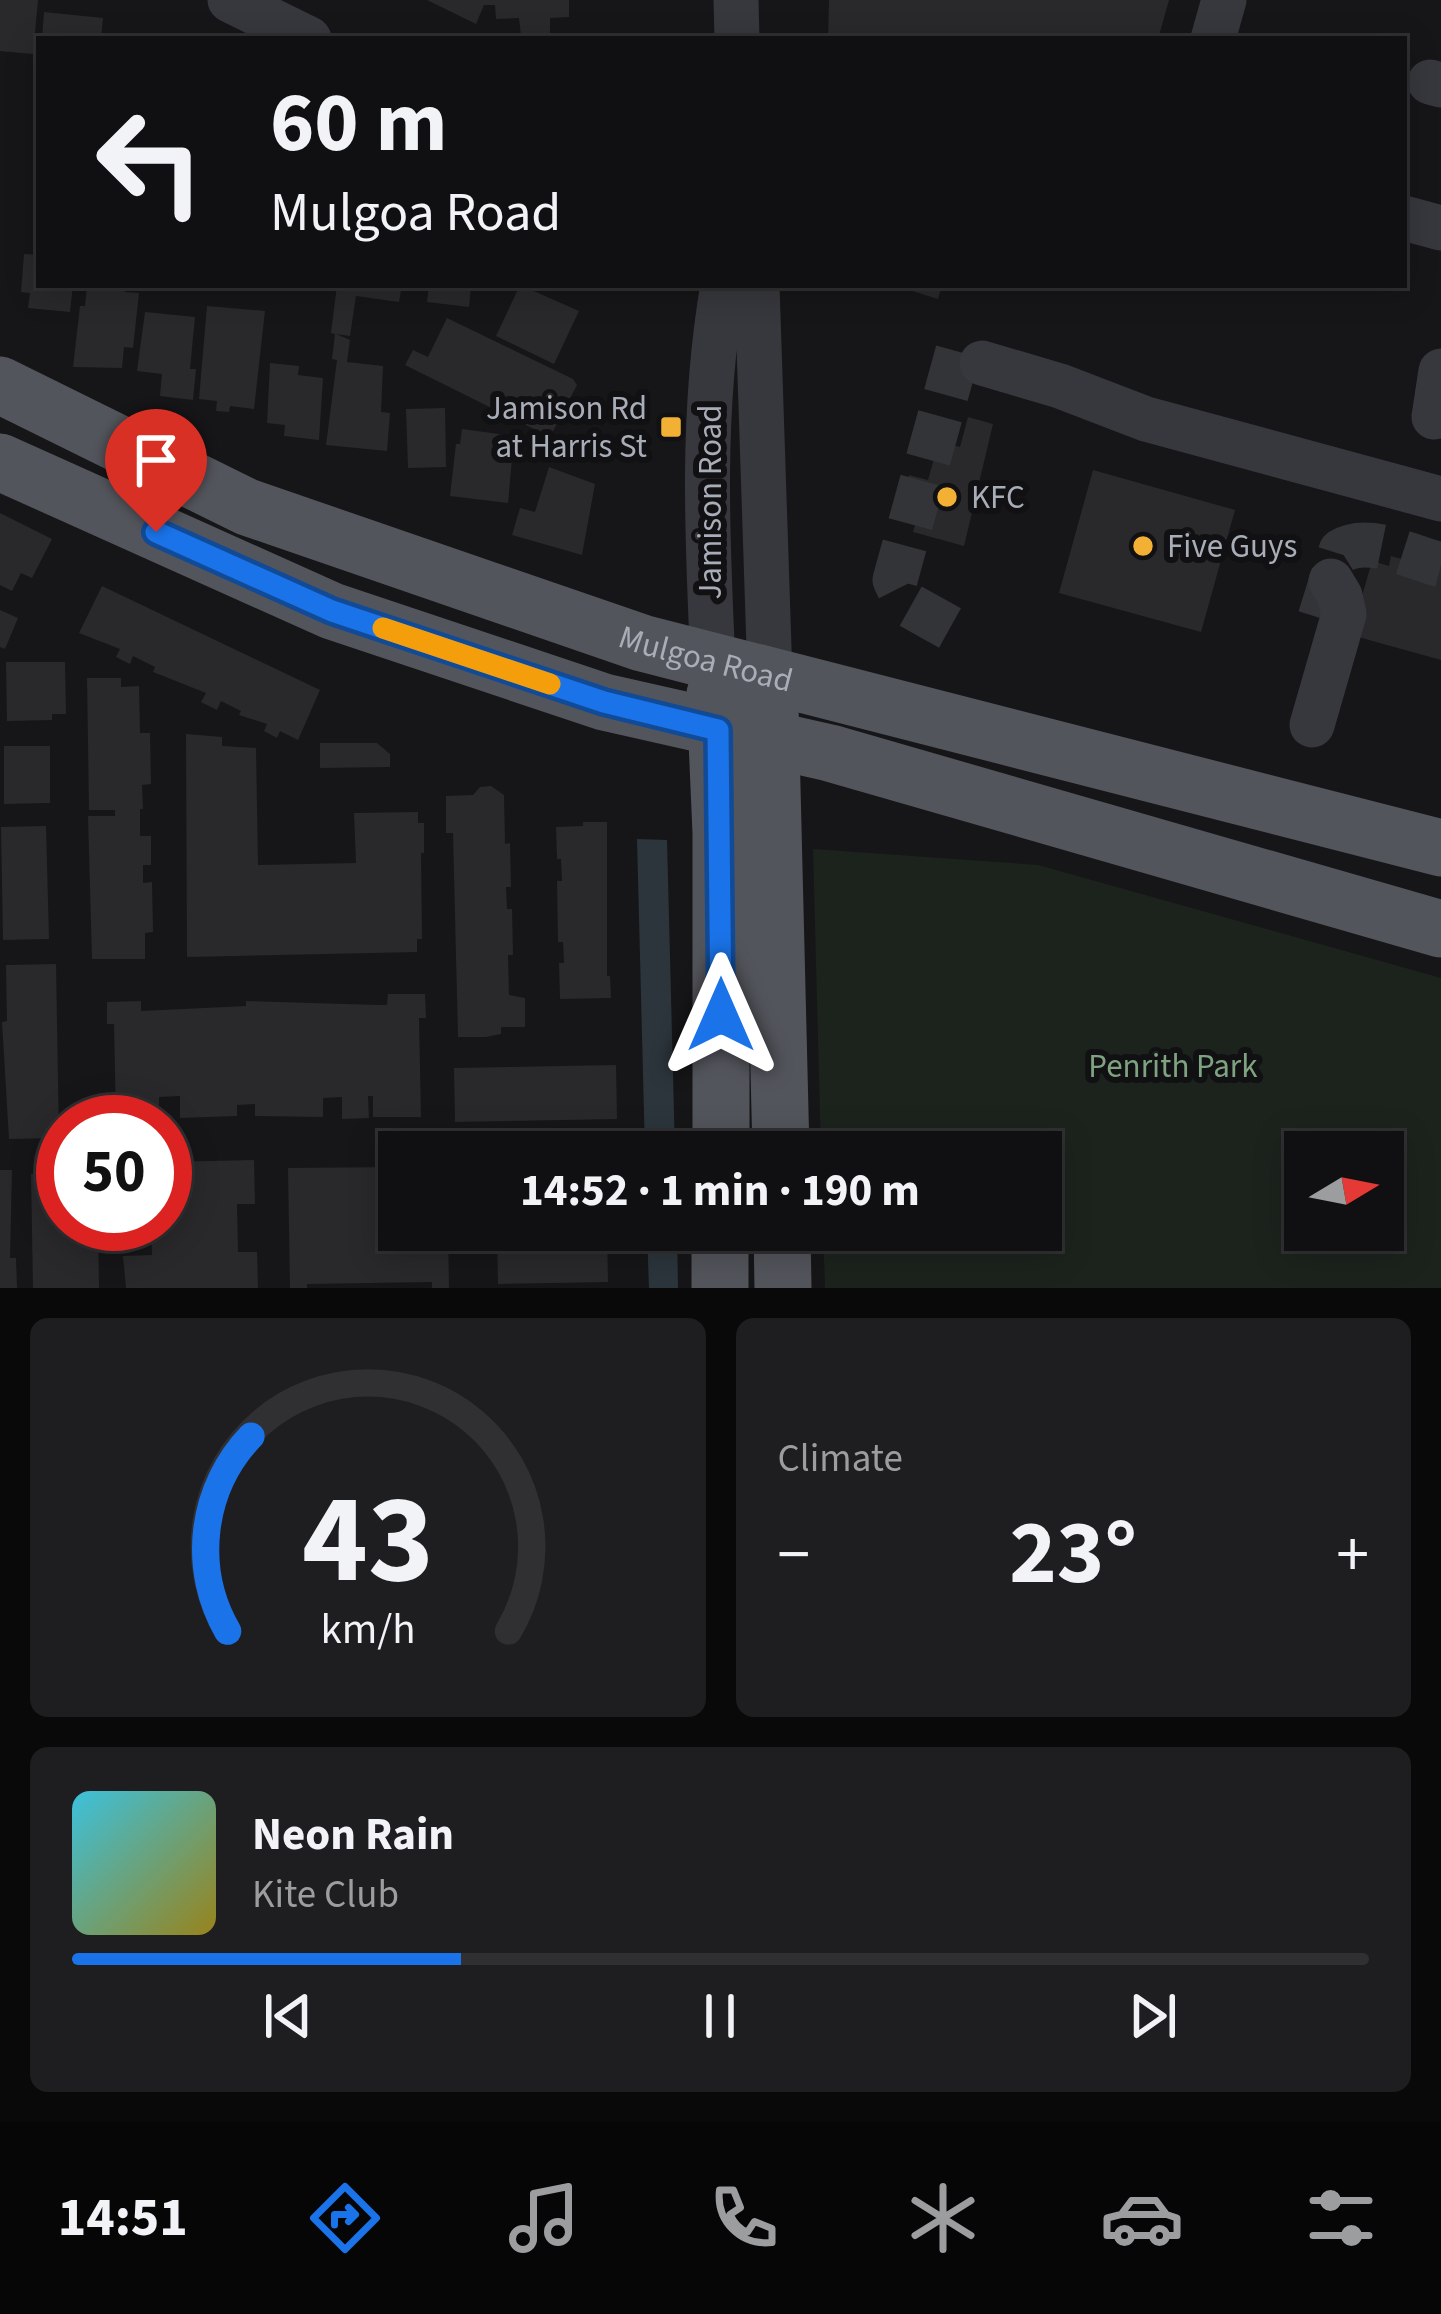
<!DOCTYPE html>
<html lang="en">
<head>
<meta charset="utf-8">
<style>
	body { margin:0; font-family:"Source Sans 3",sans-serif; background:#1e1e20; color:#f1f3f6; height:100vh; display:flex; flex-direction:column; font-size:45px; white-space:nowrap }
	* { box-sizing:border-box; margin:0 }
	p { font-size:39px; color:#9c9d9f }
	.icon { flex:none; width:66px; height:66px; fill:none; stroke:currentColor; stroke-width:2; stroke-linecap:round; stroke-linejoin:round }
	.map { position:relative; height:1288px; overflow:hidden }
	.side { display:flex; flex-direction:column; gap:30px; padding:30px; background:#09090a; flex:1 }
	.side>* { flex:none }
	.hud { position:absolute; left:36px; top:36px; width:1371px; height:252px; border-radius:0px; box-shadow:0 6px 30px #0003,0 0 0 3px #303032; background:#101012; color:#f1f3f6; overflow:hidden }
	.needle { width:78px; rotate:80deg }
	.controls { position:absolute; left:1284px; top:1131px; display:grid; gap:24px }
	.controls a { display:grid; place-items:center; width:120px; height:120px; border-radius:0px; background:#101012; box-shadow:0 6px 30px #0003,0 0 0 3px #303032; font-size:60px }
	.speed { position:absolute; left:36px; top:1095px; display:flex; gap:24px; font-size:60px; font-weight:700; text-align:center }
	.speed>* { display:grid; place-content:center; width:156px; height:156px; border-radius:50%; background:#101012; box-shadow:0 6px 30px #0003,0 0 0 3px #303032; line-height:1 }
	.speed .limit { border:18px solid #d22; background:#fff; color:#111 }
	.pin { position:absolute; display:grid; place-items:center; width:102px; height:102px; color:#fff; margin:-123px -51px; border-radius:50% 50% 50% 0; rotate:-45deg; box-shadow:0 0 12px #0007 }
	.pin .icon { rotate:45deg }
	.me { position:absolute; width:132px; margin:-66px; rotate:0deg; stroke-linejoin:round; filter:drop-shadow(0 0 9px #0008) }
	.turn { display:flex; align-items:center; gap:42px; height:252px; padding:0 36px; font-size:54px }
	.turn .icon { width:156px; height:156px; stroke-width:2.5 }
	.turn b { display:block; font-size:84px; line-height:102px }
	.big { font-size:90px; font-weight:700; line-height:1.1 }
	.side .card { flex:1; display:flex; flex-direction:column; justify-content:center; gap:18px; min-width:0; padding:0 42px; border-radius:18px; background:#1e1e20 }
	.side .dial { align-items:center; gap:0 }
	.dial svg { height:312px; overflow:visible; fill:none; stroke:#303032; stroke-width:7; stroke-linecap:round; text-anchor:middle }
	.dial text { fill:#f1f3f6; stroke:none }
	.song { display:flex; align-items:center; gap:36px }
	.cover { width:144px; height:144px; border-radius:18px; background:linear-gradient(135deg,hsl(190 70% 55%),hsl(50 70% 35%)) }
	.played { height:12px; border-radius:6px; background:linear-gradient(90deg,#1a73e8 30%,#303032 30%) }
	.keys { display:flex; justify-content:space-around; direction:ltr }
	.heat { display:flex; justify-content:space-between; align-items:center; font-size:66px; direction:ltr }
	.side .tiles { flex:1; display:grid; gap:30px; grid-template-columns:1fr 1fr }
	.card:last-child { grid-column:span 2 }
	.trip { position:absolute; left:378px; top:1131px; width:684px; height:120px; border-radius:0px; background:#101012; box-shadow:0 6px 30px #0003,0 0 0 3px #303032; font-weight:700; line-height:120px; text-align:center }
	.menu { display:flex; height:192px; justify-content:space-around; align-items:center; background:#060607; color:#9c9d9f }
	.menu .icon { width:84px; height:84px }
	.menu .current { color:#1a73e8 }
	.menu b { font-size:54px; color:#f1f3f6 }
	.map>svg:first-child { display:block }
	.green { fill:#1c231d; fill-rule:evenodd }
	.water { fill:#2c353c }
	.building { fill:#29292c }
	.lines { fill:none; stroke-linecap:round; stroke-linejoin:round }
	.minor-tunnel { stroke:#333438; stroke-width:45; stroke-dasharray:45 22; stroke-linecap:butt }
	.minor { stroke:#37383d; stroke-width:45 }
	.major { stroke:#53555c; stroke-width:57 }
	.route-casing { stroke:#114b97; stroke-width:30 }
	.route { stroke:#1a73e8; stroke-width:21 }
	.slow { stroke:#f59e0b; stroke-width:21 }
	.poi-dot { fill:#f2b134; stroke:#111113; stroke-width:4.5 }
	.labels { text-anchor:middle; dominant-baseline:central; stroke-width:12; stroke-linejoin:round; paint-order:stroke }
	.poi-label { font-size:33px; fill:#a8adb8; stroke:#111113; text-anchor:start }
	.street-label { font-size:33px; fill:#a8adb8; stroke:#111113 }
	.park-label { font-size:33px; fill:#7fa381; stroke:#111113 }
</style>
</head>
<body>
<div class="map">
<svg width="1441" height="1288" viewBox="0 0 1441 1288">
	<rect width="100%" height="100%" fill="#161618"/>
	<path class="green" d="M813,849L1038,865L1441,978V1288H825L823,1230H1041V1152H821ZM1305,1152H1383V1230H1305Z"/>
	<path class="water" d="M637,839L667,840L675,1152H645Z
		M647,1230H677L678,1288H649Z"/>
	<path class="building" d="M0,0H38L33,54L0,51Z
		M427,0H569V17L550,18V36H521L519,18L496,19L495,5H484L476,24Z
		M829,0H1169L1158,39H828Z
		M44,12L103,18L101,39H42Z
		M24,254L39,255V285H73L70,312L28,308L30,293L21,292Z
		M87,285L125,288V292L139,293L133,348L124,347L122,368L73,367L80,306H85Z
		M337,285L390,290V285H402L399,302L356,296L350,336L336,334L350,340L347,362L383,366L381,412L390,413L387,451L326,445L337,360L332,359L335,334L331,333Z
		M429,285H471L469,307L427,302Z
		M520,285L579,311L554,364L496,336Z
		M893,285H942L938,299Z
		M207,306L265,311L254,409L230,406L229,412L216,411L217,401L199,399Z
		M145,312L195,317L190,369H196L193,400L160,396L162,374L137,371Z
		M447,318L573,379L577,385L550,437L405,365L413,350L428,357Z
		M270,363L299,366L298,375L323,378L319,440L284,436L285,425L267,423Z
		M445,408L446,467L408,468L406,409Z
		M968,417L993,424L964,546L913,532L920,508L901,502L909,475L928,480L939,441L960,447Z
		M462,429L514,436L508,503L450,496L456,444H460Z
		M549,467L595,484L582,555L512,535L520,508L535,512Z
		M1093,470L1235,510L1201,632L1059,593Z
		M0,513L52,539L32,578L21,573L12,591L0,585Z
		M1441,545V660L1351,635L1372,561L1389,566L1391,556L1433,568Z
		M102,586L320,690L298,740L280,731L277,738L264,731L267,724L239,715L241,711L221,701L217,710L201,702L206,693L153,672L155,667L133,656L130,664L116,657L120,649L79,633Z
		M0,610L18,618L5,649L0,647Z
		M6,662H65L66,714H52V720L7,721Z
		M87,678H121V687L139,686L140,733H150L151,784L142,785L143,809H140V836H151V865H143V883L152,882L153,932L145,933V959H92L88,816H115V810H89Z
		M186,734L222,737V746L256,748L258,865L356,863L354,813L418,812V823H424V853H421L422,939H417V952L187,957Z
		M320,743H377L390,754V767L320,768Z
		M4,746H50V803L4,804Z
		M491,786L504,795L505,844L510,843L511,887H506L507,909H512L513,955H508L509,995L525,998V1027H501V1034L486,1037H458L453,833H446V796L473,795L480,787Z
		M583,822H607V976H610L611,998L560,999L559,963H564L563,942H558L557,881H562L561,859H557L556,827L583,826Z
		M46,826L49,939L3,940L1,827Z
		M56,964L59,1138L9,1139L2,1022L7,1021L6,965Z
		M388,994H425L426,1018H419L421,1117H373V1096H368L369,1118L342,1119V1097L323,1098V1117L255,1116V1104L237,1105V1116L180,1118V1096L159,1097V1110H148L149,1119L116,1120L114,1024H107V1002L141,1001V1011L246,1006V1001L378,1005H387Z
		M616,1065L617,1119L455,1122L454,1068Z
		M254,1160L255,1204H237L238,1252H257L258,1288H126L123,1256L152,1255L151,1224H165V1162Z
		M399,1167V1230H448L449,1288H432V1282L307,1284V1288H290L288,1168Z
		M0,1170H12L10,1258H16L17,1288H0Z
		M44,1170H63V1224H98L99,1288H33L31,1174H43Z
		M497,1230H607L608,1282L498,1284Z"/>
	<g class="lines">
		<path class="minor-tunnel" d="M1320,618L1341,551C1368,534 1410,557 1441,565
			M950,628L907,604L895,580L958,351"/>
		<path class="minor" d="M230,0L309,39
			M736,0L737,39
			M1213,39L1224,0
			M1430,82L1441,85
			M1404,218L1441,228
			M757,285L770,678
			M982,363L1060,386L1146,419L1441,499
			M1434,417L1441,371
			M713,664C707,537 701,411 723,285
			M1312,725L1344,614L1340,596L1331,581"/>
		<g class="major">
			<path id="s1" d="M0,385L247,507L642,643L1441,848"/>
			<path d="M0,462L332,611L604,702L830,753L1441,929"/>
			<path d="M715,694L721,833V1152"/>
			<path d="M770,706L781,1152"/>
			<path d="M782,1230L783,1288"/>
			<path d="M720,1288V1230"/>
		</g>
	</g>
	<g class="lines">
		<defs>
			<path id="route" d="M156,532L332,611L604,702L718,730L721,1015"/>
		</defs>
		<use href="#route" class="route-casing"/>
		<use href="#route" class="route"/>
		<path class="slow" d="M383,628L550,684"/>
	</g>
	<g class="poi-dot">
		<rect x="659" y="415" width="24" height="24" rx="6"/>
		<circle cx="947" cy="497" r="12"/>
		<circle cx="1143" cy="546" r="12"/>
	</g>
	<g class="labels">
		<g class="poi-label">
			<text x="647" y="408" text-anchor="end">Jamison Rd<tspan x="647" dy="38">at Harris St</tspan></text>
			<text x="971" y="497">KFC</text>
			<text x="1167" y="546">Five Guys</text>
		</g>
		<g class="street-label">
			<text transform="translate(710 502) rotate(-90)">Jamison Road</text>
			<text stroke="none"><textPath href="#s1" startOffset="759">Mulgoa Road</textPath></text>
		</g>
		<g class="park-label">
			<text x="1173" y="1066">Penrith Park</text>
		</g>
	</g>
</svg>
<div class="controls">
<a><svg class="needle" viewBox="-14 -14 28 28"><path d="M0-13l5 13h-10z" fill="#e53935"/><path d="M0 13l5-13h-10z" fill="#9c9d9f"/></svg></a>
</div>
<div class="speed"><div class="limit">50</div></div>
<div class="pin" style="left:156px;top:532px;background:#d93025"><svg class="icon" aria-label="arrive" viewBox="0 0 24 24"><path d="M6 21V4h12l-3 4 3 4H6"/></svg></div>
<svg class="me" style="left:721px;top:1015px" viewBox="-20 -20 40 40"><path d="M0-17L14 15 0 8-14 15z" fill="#1a73e8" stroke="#fff" stroke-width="4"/></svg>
<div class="trip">14:52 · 1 min · 190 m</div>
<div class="hud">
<div class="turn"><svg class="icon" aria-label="left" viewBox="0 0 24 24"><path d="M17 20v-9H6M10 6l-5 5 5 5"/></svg><div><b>60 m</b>Mulgoa Road</div></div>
</div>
</div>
<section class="side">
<div class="tiles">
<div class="card dial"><svg viewBox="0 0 100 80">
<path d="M14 69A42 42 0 1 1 86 69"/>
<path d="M14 69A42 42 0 0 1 20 19" stroke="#1a73e8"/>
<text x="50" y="56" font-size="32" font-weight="700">43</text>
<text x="50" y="72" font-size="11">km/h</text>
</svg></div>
<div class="card"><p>Climate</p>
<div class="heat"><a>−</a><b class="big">23°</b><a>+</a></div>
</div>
<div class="card">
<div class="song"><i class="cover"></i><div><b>Neon Rain</b><p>Kite Club</p></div></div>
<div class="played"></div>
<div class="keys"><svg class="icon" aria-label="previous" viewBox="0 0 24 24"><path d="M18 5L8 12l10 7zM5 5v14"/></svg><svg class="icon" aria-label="pause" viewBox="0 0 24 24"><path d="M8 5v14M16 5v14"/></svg><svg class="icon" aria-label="next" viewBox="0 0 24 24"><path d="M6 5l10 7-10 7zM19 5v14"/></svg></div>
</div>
</div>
</section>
<nav class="menu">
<b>14:51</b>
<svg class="icon current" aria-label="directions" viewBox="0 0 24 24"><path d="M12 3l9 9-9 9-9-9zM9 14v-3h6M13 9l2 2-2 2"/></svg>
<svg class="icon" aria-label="music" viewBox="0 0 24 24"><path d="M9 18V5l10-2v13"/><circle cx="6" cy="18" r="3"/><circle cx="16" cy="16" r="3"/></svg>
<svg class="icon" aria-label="phone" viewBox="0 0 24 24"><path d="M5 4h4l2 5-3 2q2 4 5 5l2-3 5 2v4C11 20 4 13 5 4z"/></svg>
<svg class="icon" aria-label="climate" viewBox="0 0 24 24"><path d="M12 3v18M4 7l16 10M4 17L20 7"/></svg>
<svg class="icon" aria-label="car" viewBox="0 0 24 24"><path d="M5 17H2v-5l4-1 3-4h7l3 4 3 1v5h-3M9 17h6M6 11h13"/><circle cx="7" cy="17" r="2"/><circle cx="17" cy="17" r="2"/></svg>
<svg class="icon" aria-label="filters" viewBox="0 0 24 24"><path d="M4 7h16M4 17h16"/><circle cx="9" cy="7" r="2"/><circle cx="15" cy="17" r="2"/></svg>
</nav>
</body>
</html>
